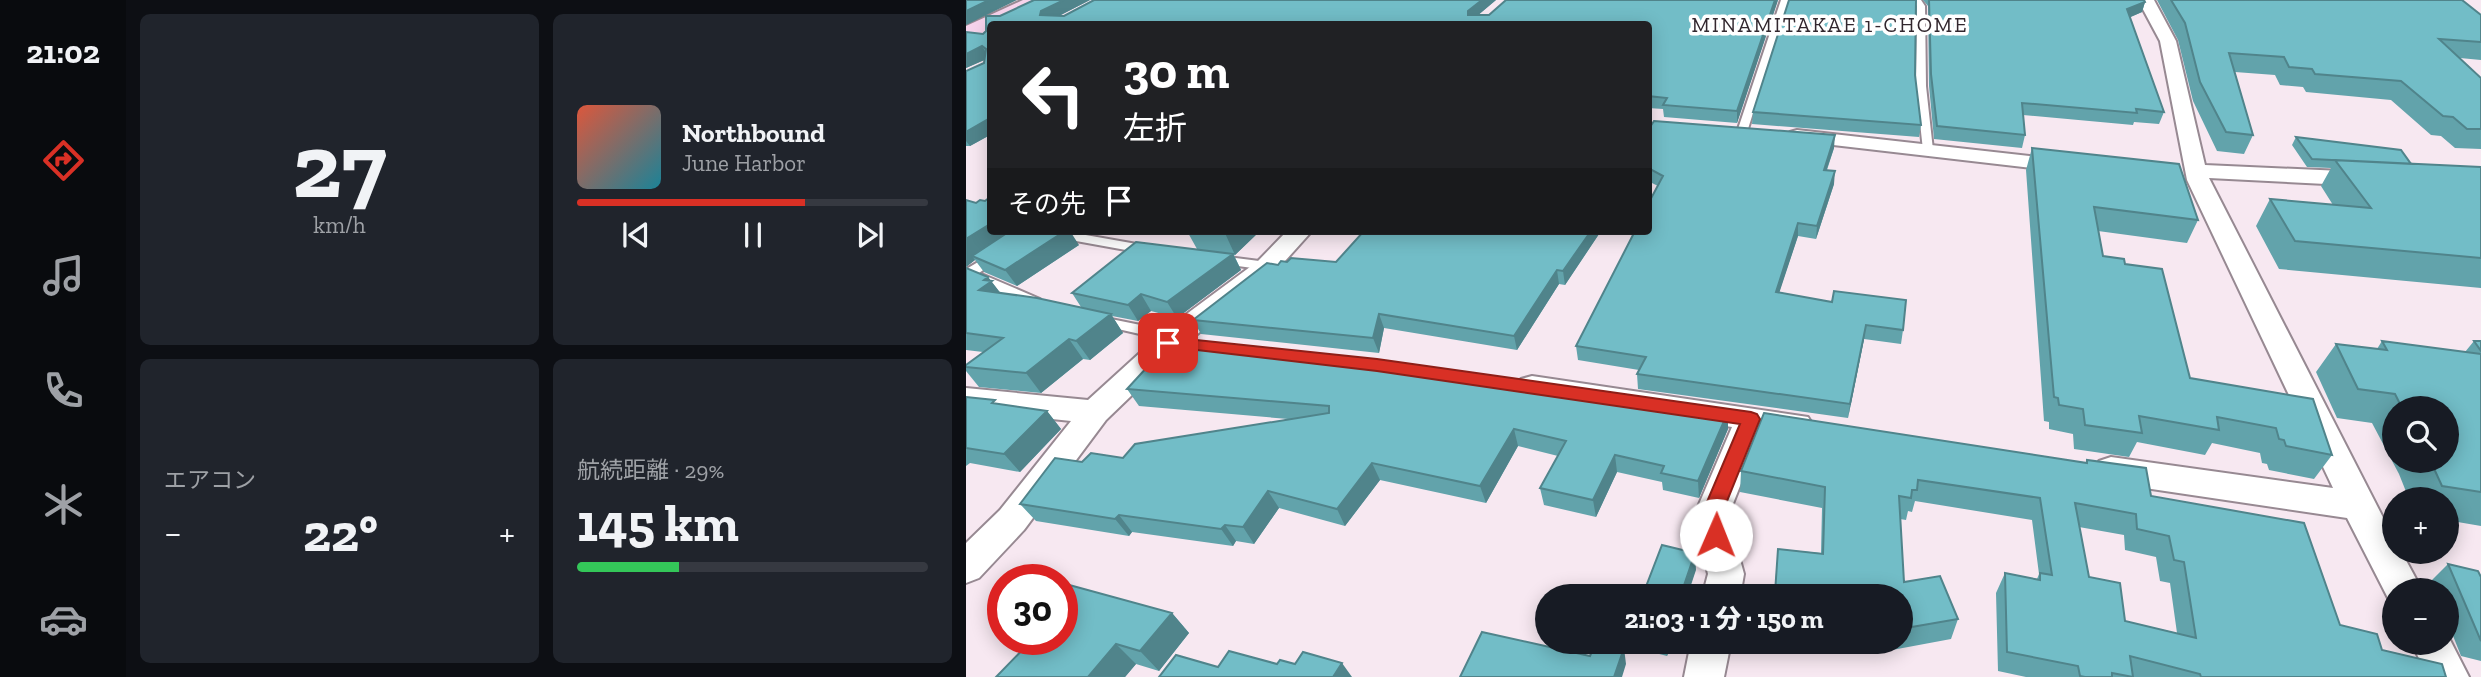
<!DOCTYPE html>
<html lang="ja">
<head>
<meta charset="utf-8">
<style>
	body { margin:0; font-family:"Zilla Slab","Noto Sans JP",serif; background:#20242c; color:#f1f3f6; height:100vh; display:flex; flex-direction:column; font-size:26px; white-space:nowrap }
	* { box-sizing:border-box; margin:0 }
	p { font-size:23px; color:#9ea1a6 }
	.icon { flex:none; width:38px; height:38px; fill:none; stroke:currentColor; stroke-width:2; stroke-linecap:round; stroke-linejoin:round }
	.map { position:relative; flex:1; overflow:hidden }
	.details { display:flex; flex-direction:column; gap:14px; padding:14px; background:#0d0f14; width:840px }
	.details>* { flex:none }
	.top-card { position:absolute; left:21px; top:21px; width:665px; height:214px; border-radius:7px; box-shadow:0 4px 18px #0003; background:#202124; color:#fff; overflow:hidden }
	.fabs { position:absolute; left:1416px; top:396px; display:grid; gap:14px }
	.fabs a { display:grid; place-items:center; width:77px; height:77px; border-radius:50%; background:#171b24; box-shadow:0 4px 18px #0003; font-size:35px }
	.speed { position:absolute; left:21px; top:564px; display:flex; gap:14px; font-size:35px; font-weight:700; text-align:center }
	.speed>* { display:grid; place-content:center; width:91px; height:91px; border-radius:50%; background:#171b24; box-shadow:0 4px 18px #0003; line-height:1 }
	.speed .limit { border:10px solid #d22; background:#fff; color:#111 }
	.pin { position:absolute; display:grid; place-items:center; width:60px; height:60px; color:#fff; margin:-30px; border-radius:14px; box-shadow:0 4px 10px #0006 }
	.me { position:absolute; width:77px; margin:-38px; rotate:1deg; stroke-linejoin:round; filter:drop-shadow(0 0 5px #0008) }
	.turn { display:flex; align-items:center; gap:24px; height:147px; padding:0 21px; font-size:32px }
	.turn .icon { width:91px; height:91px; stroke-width:2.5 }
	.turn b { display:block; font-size:49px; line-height:60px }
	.then { display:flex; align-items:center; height:66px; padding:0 21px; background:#0003; gap:14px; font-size:26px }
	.big { font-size:52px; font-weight:800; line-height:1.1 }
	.details .card { flex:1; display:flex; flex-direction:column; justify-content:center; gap:10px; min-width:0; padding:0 24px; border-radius:10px; background:#20242c }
	.details .dial { align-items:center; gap:0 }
	.dial b { font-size:91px; line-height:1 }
	.song { display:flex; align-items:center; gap:21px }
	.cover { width:84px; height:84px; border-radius:10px; background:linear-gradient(135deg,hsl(10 70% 55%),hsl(190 70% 35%)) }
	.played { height:7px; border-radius:4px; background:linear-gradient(90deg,#d93025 65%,#363941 65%) }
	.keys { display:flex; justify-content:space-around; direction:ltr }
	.heat { display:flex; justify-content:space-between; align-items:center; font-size:38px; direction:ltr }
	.charge { height:10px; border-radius:5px; background:linear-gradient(90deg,#34c759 29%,#363941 0) }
	.details .tiles { flex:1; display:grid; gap:14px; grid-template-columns:repeat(2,1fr) }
	.trip { position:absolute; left:569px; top:584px; width:378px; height:70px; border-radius:35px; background:#171b24; box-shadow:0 4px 18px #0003; font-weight:800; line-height:70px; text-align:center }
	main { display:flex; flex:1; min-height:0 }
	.tab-bar { display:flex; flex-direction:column; width:126px; justify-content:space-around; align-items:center; background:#090b0e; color:#9ea1a6 }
	.tab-bar .icon { width:49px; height:49px }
	.tab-bar .selected { color:#d93025 }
	.tab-bar b { font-size:32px; color:#f1f3f6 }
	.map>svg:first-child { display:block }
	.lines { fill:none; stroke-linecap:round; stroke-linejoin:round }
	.lane-casing { stroke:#978992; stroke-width:4 }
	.street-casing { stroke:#978992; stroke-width:4 }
	.secondary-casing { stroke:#978992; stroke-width:4 }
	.lane { fill:#fff; fill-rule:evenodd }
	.street { fill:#fff; fill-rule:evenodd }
	.secondary { fill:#f6d3eb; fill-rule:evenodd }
	.wall { fill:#62a3ab; fill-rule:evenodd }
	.shaded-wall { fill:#50848b }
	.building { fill:#72bdc7; stroke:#50848b; stroke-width:2; fill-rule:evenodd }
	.route { fill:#d93025; stroke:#8d1f18; stroke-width:2 }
	.labels { text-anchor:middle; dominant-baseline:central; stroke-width:7; stroke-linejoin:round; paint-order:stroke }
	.far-neighbourhood-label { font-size:21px; letter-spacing:2px; fill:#32272e; stroke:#fff }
</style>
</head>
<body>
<main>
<nav class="tab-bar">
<b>21:02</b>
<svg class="icon selected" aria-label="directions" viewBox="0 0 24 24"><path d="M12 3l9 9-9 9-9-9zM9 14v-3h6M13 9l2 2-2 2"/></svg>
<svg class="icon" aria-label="music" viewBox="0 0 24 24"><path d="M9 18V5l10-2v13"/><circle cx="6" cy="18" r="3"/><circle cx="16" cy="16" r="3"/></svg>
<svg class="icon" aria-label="phone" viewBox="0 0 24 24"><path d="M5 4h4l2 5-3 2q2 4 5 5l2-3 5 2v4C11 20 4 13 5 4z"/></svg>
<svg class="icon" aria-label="climate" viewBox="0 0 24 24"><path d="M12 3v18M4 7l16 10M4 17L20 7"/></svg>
<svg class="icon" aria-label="car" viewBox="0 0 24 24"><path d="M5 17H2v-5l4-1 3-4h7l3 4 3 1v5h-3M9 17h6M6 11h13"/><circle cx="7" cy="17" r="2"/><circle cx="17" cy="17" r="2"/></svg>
</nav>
<section class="details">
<div class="tiles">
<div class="card dial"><b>27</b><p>km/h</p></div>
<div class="card">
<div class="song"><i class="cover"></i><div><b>Northbound</b><p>June Harbor</p></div></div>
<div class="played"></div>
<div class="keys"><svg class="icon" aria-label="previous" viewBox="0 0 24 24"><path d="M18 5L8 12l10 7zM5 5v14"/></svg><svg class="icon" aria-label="pause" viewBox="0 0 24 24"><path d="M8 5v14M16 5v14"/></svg><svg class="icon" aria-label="next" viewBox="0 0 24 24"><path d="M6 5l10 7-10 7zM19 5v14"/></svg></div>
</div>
<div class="card"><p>エアコン</p>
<div class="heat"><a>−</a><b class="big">22°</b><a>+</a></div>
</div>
<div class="card"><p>航続距離 · 29%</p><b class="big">145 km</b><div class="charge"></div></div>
</div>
</section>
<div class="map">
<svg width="1515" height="677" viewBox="0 0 1515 677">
	<rect width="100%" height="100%" fill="#f7e8f1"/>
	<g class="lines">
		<defs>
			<path id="lane" d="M815,0H823L781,132L772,134L771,132Z
				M947,0H955L959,6L960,86L967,150L962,153L957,150L950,86L951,6Z
				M71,231H97L182,246L188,250L182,254L77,235Z
				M29,252L33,253L35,256L33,259L13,273L74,299L76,302L74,305H64L1,278L0,273L2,268Z
				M254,256L301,262L307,266L301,270L250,263L248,260Z
				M135,317L209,332L216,337L209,342L130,324L128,321Z"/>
			<path id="street" d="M1172,0H1188L1210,41L1239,165L1399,172L1407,174L1410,179L1407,184L1399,186L1243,178L1428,539V551H1435L1456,590H1428V603L1424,602L1381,518L1145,483L1133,479L1129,470L1133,461L1145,457L1367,488L1221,180L1194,41Z
				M831,130L1100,160L1108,161L1111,166L1108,171L1100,172L824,140L821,136L824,132Z
				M321,231H346L310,271L219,344L140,420L58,530L13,578L0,583V543L34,510L105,421L0,410V388L122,400L199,330L292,261Z
				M566,376L842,417L847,425L842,433L831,437L796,431L762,516L778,574L774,597H736L742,574L728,516L766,427L555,395L551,387L555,379Z
				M1480,632L1503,677H1462L1445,642H1480Z
				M725,642H765L758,677H718Z"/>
			<path id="secondary" d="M57,0H85L81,4L39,24H24V31L0,41V26Z"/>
		</defs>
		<use href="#lane" class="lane-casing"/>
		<use href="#street" class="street-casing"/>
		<use href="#secondary" class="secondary-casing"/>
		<use href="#lane" class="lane"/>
		<use href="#street" class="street"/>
		<use href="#secondary" class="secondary"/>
	</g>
	<path class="wall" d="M68,0H124L93,16H98L128,0H530L512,15H523L540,0H812L771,123L698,117L697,109L682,108V24H24V135L4,146H0V71L18,63V60L0,68V32L17,34L20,31V16H34Z
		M957,0H1178L1179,2L1176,12L1164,17L1198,112L1193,124L1168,122L1167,125L1057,115L1059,135L1056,148L968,139L963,86L962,6Z
		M1191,0H1496L1515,15V60L1494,58L1515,78V149L1489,148L1475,136L1465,135L1425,100L1340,92L1337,87L1314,85L1309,75L1269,72L1287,135L1278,154L1251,151L1227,101L1212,40Z
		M949,75L955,125L953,137L786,124L787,112Z
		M682,130L868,148L861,170L868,184L850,239L832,236L813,292L937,330L935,344L898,339L882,418L672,389L671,374L673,370L612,360L610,346L692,186L682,181Z
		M1330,137L1445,164L1515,167V288L1313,269L1290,226L1304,199L1367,205L1355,186L1365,168L1341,167L1326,145Z
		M1066,148L1232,220L1221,243L1132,231L1137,256L1159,264L1224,378L1366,455L1348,479L1303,470L1301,464L1296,463L1294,453L1246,443L1239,455L1171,442L1163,457L1108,449L1107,434L1083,429V422L1078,421L1060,170Z
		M0,200L10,203L19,201L24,231L113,245L51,286L18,272L9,260L0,267Z
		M221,231H294L269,255H268L275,270L211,318L185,311L172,321L146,316L157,333L124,360L117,359L75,393L13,387L0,371V365L17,352L0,350V268L22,277L34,293L115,307L106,293L231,249Z
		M413,231H635L599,285L593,284L551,350L418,328L413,353L235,334L227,320L312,265L321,262H370Z
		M1416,341L1499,352L1508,341H1515V526L1480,520V499H1443L1433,474L1406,423L1371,418L1350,372L1370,344L1411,349ZM1428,408H1480V460H1428Z
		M161,389L655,401L762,412V429L733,498L697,490L696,482L651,472L630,517L578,505L574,488L592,456L552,446L520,503L414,480L379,526L313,508L288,544L270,541L267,546L166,532L163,536L70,521L54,504L116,462L157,458L322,419L173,406Z
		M0,397L33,404L81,411L95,429L54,472L4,463L0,466Z
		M1121,460L1185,496L1374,625L1416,650L1480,677H1060L1032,671L1030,593L1039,573L1071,579L1073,574L1066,520L949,501L946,512L942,511L940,520L934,519L938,582L992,619L985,639L926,650L924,642H934V597H808L812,549L855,553L856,508L774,492L775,471L1119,463ZM1113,527L1158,535L1159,550L1190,557L1194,581L1204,583L1211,633L1159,621L1123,577Z
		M1482,564L1515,577V661L1495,656L1480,618V590H1469L1466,580Z
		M206,613L223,633L193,671L170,664L159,677H30Z
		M665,642H706L701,656L666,647Z"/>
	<path class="shaded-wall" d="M23,0H51L0,25V11Z
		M98,0H124L81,22L74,15L75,11Z
		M516,0H530L504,22L502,15V11Z
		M809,0H812L771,123V111Z
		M1179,2L1176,12L1158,20L1161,9Z
		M16,46L23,58L0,68V54Z
		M24,118V135L4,146L0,141V132Z
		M869,135L868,148L856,183L858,170Z
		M869,171L868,184L850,239L851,226Z
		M832,223V236L809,306L810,292Z
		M24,224V231H55L6,256L9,260L0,267V239Z
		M99,231H104L113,245L51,286L39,270Z
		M258,231H294L269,255Z
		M625,231H635L599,285L597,271Z
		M267,254L275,270L211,318L201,302Z
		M591,270L593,284L551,350L548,336Z
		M22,277L40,300L13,290L18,280Z
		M175,294L185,311L172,321L162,305Z
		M145,314L157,333L124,360L110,341Z
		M413,314L418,328L413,353L407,338Z
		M900,325L898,339L882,418L884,404Z
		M103,339L117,359L75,393L60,373Z
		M81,411L95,429L54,472L38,454Z
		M762,412V429L733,498L732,481Z
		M548,429L552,446L520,503L514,486Z
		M649,455L651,472L630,517L627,500Z
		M406,463L414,480L379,526L371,509Z
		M302,491L313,508L288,544L277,527Z
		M153,515L166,532L163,536L149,519Z
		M259,525L270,541L267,546L255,529Z
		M729,553L730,570L721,597H714Z
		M206,613L223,633L193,671L174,651Z
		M700,642H706L701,656Z
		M150,644L170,664L159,677H122Z
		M658,648L660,664L656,677H648Z
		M376,663L386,677H367Z"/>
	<path class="building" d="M0,0H23L0,11Z
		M68,0H98L75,11L74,15L98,16L128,0H516L502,11V15H523L540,0H809L771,111L697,105L701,98L682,96V24H24V118L0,132V71L18,63L20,49L16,46L0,54V32L17,34L20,31V16H34Z
		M823,0H950L949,75L955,125L787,112Z
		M963,0H1178L1179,2L1161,9L1198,112L1170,109L1171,113L1056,103L1059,135L971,126L965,74Z
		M1205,0H1496L1515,15V42L1473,39L1515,78V129H1501L1487,117L1477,116L1435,81L1349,74L1346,69L1323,67L1318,57L1263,53L1287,135L1260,132L1234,82L1219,23Z
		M688,121L869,135L858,170L869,171L851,226L832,223L810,292L866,302L868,291L940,300L937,330L900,325L884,404L671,374L680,357L610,346L669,231H682V204L697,176L682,168V130Z
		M1330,137L1435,150L1445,164L1346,159Z
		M1066,148L1213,164L1232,220L1128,207L1137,256L1158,259L1159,264L1196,269L1224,378L1347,399L1366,455L1320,446L1318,440L1313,439L1310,428L1251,417L1253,430L1173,416L1176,433L1119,425L1117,409L1093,405L1092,398L1088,397Z
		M1369,160L1515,167V258L1329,241L1304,199L1405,208Z
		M24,197V224L0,239V200L10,203L14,200L19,201Z
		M44,231H99L39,270L6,256Z
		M413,231H625L597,271L591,270L548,336L413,314L407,338L227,320L301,263L312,265L315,261L321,262L325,258L370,262L397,232L410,234Z
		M170,242L267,254L201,302L175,294L162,305L106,293Z
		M0,268L22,277L18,280L26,281L13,290L71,298L145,314L110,341L103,339L60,373L0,367V365L37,338L0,333Z
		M206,340L404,361L558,383L642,401L643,399L655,401L657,397L762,412L732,481L695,473L698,466L649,455L627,500L574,488L600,441L548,429L514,486L406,463L371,509L302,491L277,527L259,525L255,529L153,515L149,519L54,504L89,458L116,462L125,453L157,458L169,444L363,413V406L161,389Z
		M1416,341L1515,354V492L1476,486L1464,460H1480V408H1436L1429,394L1392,389L1370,344L1421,350Z
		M1508,341H1515V351Z
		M0,397L29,400L26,403L81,411L38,454L0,448Z
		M798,413L1121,463V460L1180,468L1185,496L1338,523L1374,625L1411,634L1416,650L1476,664L1480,677H1235L1234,674L1164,656L1167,677L1146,673V677H1119L1114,676L1112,666L1041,652L1039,573L1074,580V573L1086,575L1074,498L952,480L951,490H946L945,498L933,496L938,582L974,576L992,619L934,629V597H835V596L809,593L812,549L857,554L859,487L775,471ZM1109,503L1170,514L1171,529L1203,536L1208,560L1218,562L1230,638L1159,621L1154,583L1123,577Z
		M696,545L729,553L714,597H676Z
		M1482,564L1512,571L1515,577V641Z
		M96,583L206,613L174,651L150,644L122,677H30L67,639H96Z
		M516,632L624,656L630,642H636L658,648L648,677H494Z
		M263,651L311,664L314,660L329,664L337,652L376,663L367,677H193L210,655L252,667Z"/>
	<path class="route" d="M202,337L411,359L785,412L791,414L794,419L755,516L760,535L757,541L750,543L743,541L735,516L774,424L411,371L197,346L194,343L197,339Z"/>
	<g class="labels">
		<g class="far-neighbourhood-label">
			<text x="864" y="24">MINAMITAKAE 1-CHOME</text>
		</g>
	</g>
</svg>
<div class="fabs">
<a><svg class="icon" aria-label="search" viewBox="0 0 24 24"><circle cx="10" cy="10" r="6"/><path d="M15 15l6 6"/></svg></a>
<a>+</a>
<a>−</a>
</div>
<div class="speed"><div class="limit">30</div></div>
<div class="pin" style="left:202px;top:343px;background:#d93025"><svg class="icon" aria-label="arrive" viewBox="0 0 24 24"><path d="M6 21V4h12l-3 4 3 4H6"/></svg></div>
<svg class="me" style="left:750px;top:535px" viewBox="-20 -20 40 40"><circle r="19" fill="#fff"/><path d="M0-13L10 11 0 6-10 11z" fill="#d93025"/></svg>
<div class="trip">21:03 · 1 分 · 150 m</div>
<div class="top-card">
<div class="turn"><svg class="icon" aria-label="left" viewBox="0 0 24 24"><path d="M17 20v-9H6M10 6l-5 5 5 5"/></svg><div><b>30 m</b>左折</div></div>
<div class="then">その先<svg class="icon" aria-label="arrive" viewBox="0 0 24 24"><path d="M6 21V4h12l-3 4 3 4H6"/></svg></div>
</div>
</div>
</main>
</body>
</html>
